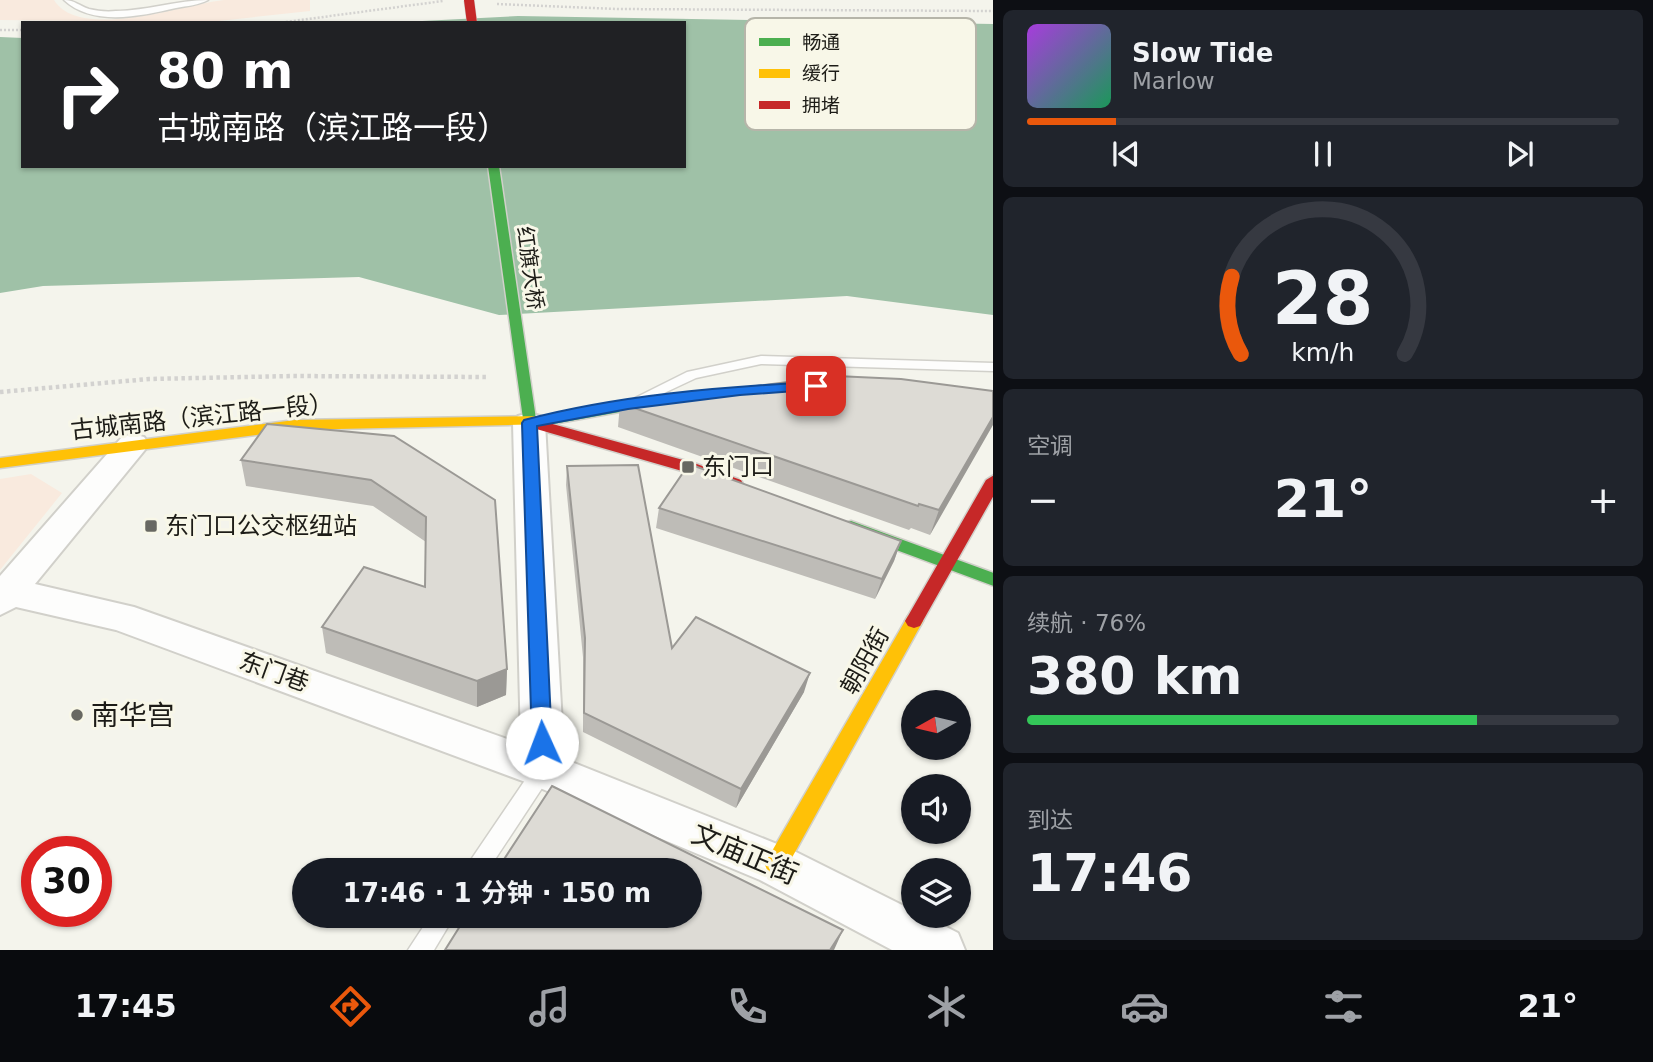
<!DOCTYPE html>
<html lang="zh">
<head>
<meta charset="utf-8">
<style>
	body { margin:0; font-family:"DejaVu Sans","Noto Sans SC",sans-serif; background:#20242c; color:#f1f3f6; height:100vh; display:flex; flex-direction:column; font-size:26px; white-space:nowrap }
	* { box-sizing:border-box; margin:0 }
	p { font-size:23px; color:#9ea1a6 }
	.icon { flex:none; width:38px; height:38px; fill:none; stroke:currentColor; stroke-width:2; stroke-linecap:round; stroke-linejoin:round }
	.map { position:relative; flex:1; overflow:hidden }
	.sheet { display:flex; flex-direction:column; gap:10px; padding:10px; background:#0d0f14; width:660px }
	.sheet>* { flex:none }
	.banner { position:absolute; left:21px; top:21px; width:665px; height:147px; border-radius:0px; box-shadow:0 2px 5px #0004; background:#202124; color:#fff; overflow:hidden }
	.needle { width:46px; rotate:262deg }
	.tools { position:absolute; left:901px; top:690px; display:grid; gap:14px }
	.tools a { display:grid; place-items:center; width:70px; height:70px; border-radius:50%; background:#171b24; box-shadow:0 2px 5px #0004; font-size:35px }
	.speed { position:absolute; left:21px; top:836px; display:flex; gap:14px; font-size:35px; font-weight:700; text-align:center }
	.speed>* { display:grid; place-content:center; width:91px; height:91px; border-radius:50%; background:#171b24; box-shadow:0 2px 5px #0004; line-height:1 }
	.speed .limit { border:10px solid #d22; background:#fff; color:#111 }
	.pin { position:absolute; display:grid; place-items:center; width:60px; height:60px; color:#fff; margin:-30px; border-radius:14px; box-shadow:0 4px 10px #0006 }
	.me { position:absolute; width:77px; margin:-38px; rotate:358deg; stroke-linejoin:round; filter:drop-shadow(0 0 5px #0008) }
	.turn { display:flex; align-items:center; gap:24px; height:147px; padding:0 21px; font-size:32px }
	.turn .icon { width:91px; height:91px; stroke-width:2.5 }
	.turn b { display:block; font-size:49px; line-height:60px }
	.big { font-size:52px; font-weight:700; line-height:1.1 }
	.sheet .card { flex:1; display:flex; flex-direction:column; justify-content:center; gap:10px; min-width:0; padding:0 24px; border-radius:10px; background:#20242c }
	.sheet .dial { align-items:center; gap:0 }
	.dial svg { height:182px; overflow:visible; fill:none; stroke:#363941; stroke-width:7; stroke-linecap:round; text-anchor:middle }
	.dial text { fill:#f1f3f6; stroke:none }
	.song { display:flex; align-items:center; gap:21px }
	.cover { width:84px; height:84px; border-radius:10px; background:linear-gradient(135deg,hsl(280 70% 55%),hsl(150 70% 35%)) }
	.played { height:7px; border-radius:4px; background:linear-gradient(90deg,#ea580c 15%,#363941 15%) }
	.keys { display:flex; justify-content:space-around; direction:ltr }
	.heat { display:flex; justify-content:space-between; align-items:center; font-size:38px; direction:ltr }
	.charge { height:10px; border-radius:5px; background:linear-gradient(90deg,#34c759 76%,#363941 0) }
	.trip { position:absolute; left:292px; top:858px; width:410px; height:70px; border-radius:35px; background:#171b24; box-shadow:0 2px 5px #0004; font-weight:700; line-height:70px; text-align:center }
	.menu { display:flex; height:112px; justify-content:space-around; align-items:center; background:#090b0e; color:#9ea1a6 }
	.menu .icon { width:49px; height:49px }
	.menu .active { color:#ea580c }
	.menu b { font-size:32px; color:#f1f3f6 }
	main { display:flex; flex:1; min-height:0 }
	.map>svg:first-child { display:block }
	.green { fill:#f9eade }
	.water { fill:#9fc1a7 }
	.lines { fill:none; stroke-linecap:round; stroke-linejoin:round }
	.lane-casing { stroke:#d1d0ca; stroke-width:3 }
	.street-casing { stroke:#d1d0ca; stroke-width:4 }
	.fast-casing { stroke:#d1d0ca; stroke-width:3 }
	.slow-casing { stroke:#d1d0ca; stroke-width:3 }
	.jam-casing { stroke:#d1d0ca; stroke-width:3 }
	.path-far1 { stroke:#d3d2d0; stroke-width:2.5; stroke-dasharray:2 2; stroke-linecap:butt }
	.path { stroke:#d3d2d0; stroke-width:4.5; stroke-dasharray:3.5 3.5; stroke-linecap:butt }
	.lane { fill:#fdfdfc; fill-rule:evenodd }
	.street { fill:#fdfdfc; fill-rule:evenodd }
	.fast { fill:#4caf50; fill-rule:evenodd }
	.slow { fill:#ffc107; fill-rule:evenodd }
	.jam { fill:#c62828; fill-rule:evenodd }
	.jam-bridge-casing { stroke:#d1d0ca; stroke-width:11; stroke-linecap:butt }
	.jam-bridge { stroke:#c62828; stroke-width:10 }
	.wall { fill:#bebcb7 }
	.shaded-wall { fill:#9b9995 }
	.building { fill:#dddbd5; stroke:#9b9995; stroke-width:2 }
	.route { fill:#1a73e8; stroke:#114b97; stroke-width:2 }
	.poi-dot { fill:#686862; stroke:#f8f7e8; stroke-width:2.5 }
	.labels { text-anchor:middle; dominant-baseline:central; stroke-width:6; stroke-linejoin:round; paint-order:stroke }
	.far-street-label { font-size:21px; fill:#1d1c17; stroke:#f8f7e8 }
	.street-label { font-size:24px; fill:#1d1c17; stroke:#f8f7e8 }
	.poi-label { font-size:24px; fill:#1d1c17; stroke:#f8f7e8; text-anchor:start }
	.near-poi-label { font-size:28px; fill:#1d1c17; stroke:#f8f7e8; text-anchor:start }
	.near-street-label { font-size:28px; fill:#1d1c17; stroke:#f8f7e8 }
	.key { fill:#f8f7e8; stroke:#b6b5a9; stroke-width:2 }
	.key-label { font-size:19px; fill:#1d1c17 }
</style>
</head>
<body>
<main>
<div class="map">
<svg width="994" height="950" viewBox="0 0 994 950">
	<rect width="100%" height="100%" fill="#f4f4ec"/>
	<path class="green" d="M0,0H54C80,42 185,4 224,0C252,0 282,0 310,0V11L209,22L0,20Z
		M31,474L62,493L0,570V479Z"/>
	<path class="water" d="M518,16L993,24V315L847,296L499,315L359,277L43,286L0,293V37L23,38V166H684V23H383Z"/>
	<g class="lines">
		<defs>
			<path id="lane" d="M64,0C75,0 79,6 89,9C97,11 107,12 116,11C147,11 177,0 208,0C199,5 187,6 176,8C141,16 93,27 64,0Z
				M761,356L994,363V371L761,364L696,378L645,402H635L633,399L687,372Z
				M543,761L550,764L553,770L550,776L488,870H464L536,764Z
				M431,915H455L434,950H408Z"/>
			<path id="street" d="M529,413L540,416L545,423L564,759L792,850L914,911V915H923L958,933L965,950H892L760,880L528,783L116,630L16,607L0,615V576L122,437L133,434L144,437L149,444L144,451L35,584L134,607L521,744L513,423L518,416Z"/>
			<path id="fast" d="M488,166H499L536,419L670,394L677,399L675,402L542,426L536,423L529,428L524,426Z
				M851,521L994,573V586L845,531L843,527L845,523Z"/>
			<path id="slow" d="M542,416L547,418L549,421L547,424L295,430L0,468V458L295,420Z
				M914,614L920,616L923,621L784,872L776,875L768,872L765,865L768,858L908,616Z"/>
			<path id="jam" d="M538,420L694,463L741,480L743,484L735,489L682,471L533,428L531,425L533,422Z
				M994,475V495L920,626L914,628L908,626L905,621L908,616L986,480Z"/>
		</defs>
		<use href="#lane" class="lane-casing"/>
		<use href="#street" class="street-casing"/>
		<use href="#fast" class="fast-casing"/>
		<use href="#slow" class="slow-casing"/>
		<use href="#jam" class="jam-casing"/>
		<path class="path-far1" d="M497,4L617,9L994,11
			M278,23L443,1
			M0,30H23"/>
		<path class="path" d="M0,392L149,379L293,376L488,377"/>
		<use href="#lane" class="lane"/>
		<use href="#street" class="street"/>
		<use href="#fast" class="fast"/>
		<use href="#slow" class="slow"/>
		<use href="#jam" class="jam"/>
		<defs>
			<path id="jam-bridge" d="M469,0L472,23"/>
		</defs>
		<use href="#jam-bridge" class="jam-bridge-casing"/>
		<use href="#jam-bridge" class="jam-bridge"/>
	</g>
	<path class="wall" d="M993,391L930,535L911,528L909,530L618,427L620,403Z
		M394,436L507,669L506,695L477,707L326,653L322,627L425,587L426,542L373,506L246,486L241,460Z
		M567,466L672,648L804,692L736,808L583,732V657L566,485Z
		M659,508L901,541L894,561L875,599L656,528Z"/>
	<path class="shaded-wall" d="M993,417V425L930,535L939,510Z
		M901,541L894,561L875,599L882,579Z
		M507,669L506,695L477,707V681Z
		M810,673L804,692L736,808L741,789Z
		M843,930L834,950H830Z"/>
	<path class="building" d="M836,376L901,379L993,391V417L939,510L919,504L918,506L620,403Z
		M267,424L394,436L495,500L507,669L477,681L322,627L364,567L425,587L426,517L371,480L241,460Z
		M689,464L901,541L882,579L659,508Z
		M638,465L672,648L696,617L810,673L741,789L584,713L585,638L567,466Z
		M552,786L843,930L830,950H445L467,915H690V870H497Z"/>
	<path class="route" d="M816,382L824,386L822,389L740,395L628,409L537,426L552,743L549,749L542,752L535,749L532,743L522,423L524,420C619,395 719,387 816,382Z"/>
	<g class="poi-dot">
		<rect x="681" y="460" width="14" height="14" rx="3.5"/>
		<rect x="144" y="519" width="14" height="14" rx="3.5"/>
		<circle cx="77" cy="715" r="7"/>
	</g>
	<g class="labels">
		<g class="far-street-label">
			<text transform="translate(530 268) rotate(82)">红旗大桥</text>
		</g>
		<g class="street-label">
			<text transform="translate(202 417) rotate(-6)">古城南路（滨江路一段）</text>
			<text transform="translate(865 661) rotate(-61)">朝阳街</text>
			<text transform="translate(274 672) rotate(20)">东门巷</text>
		</g>
		<g class="poi-label">
			<text x="702" y="467">东门口</text>
			<text x="165" y="526">东门口公交枢纽站</text>
		</g>
		<g class="near-poi-label">
			<text x="91" y="715">南华宫</text>
		</g>
		<g class="near-street-label">
			<text transform="translate(745 854) rotate(23)">文庙正街</text>
		</g>
	</g>
	<rect x="745" y="18" width="231" height="112" rx="10" class="key"/>
	<rect x="759" y="38" width="31" height="8" fill="#4caf50"/>
	<rect x="759" y="69" width="31" height="9" fill="#ffc107"/>
	<rect x="759" y="101" width="31" height="8" fill="#c62828"/>
	<g class="key-label">
		<text x="802" y="49">畅通</text>
		<text x="802" y="80">缓行</text>
		<text x="802" y="112">拥堵</text>
	</g>
</svg>
<div class="tools">
<a><svg class="needle" viewBox="-14 -14 28 28"><path d="M0-13l5 13h-10z" fill="#e53935"/><path d="M0 13l5-13h-10z" fill="#9ea1a6"/></svg></a>
<a><svg class="icon" aria-label="sound" viewBox="0 0 24 24"><path d="M4 9h4l5-4v14l-5-4H4zM17 9q2 3 0 6"/></svg></a>
<a><svg class="icon" aria-label="layers" viewBox="0 0 24 24"><path d="M12 4l9 5-9 5-9-5zM3 14l9 5 9-5"/></svg></a>
</div>
<div class="speed"><div class="limit">30</div></div>
<div class="pin" style="left:816px;top:386px;background:#d93025"><svg class="icon" aria-label="arrive" viewBox="0 0 24 24"><path d="M6 21V4h12l-3 4 3 4H6"/></svg></div>
<svg class="me" style="left:542px;top:743px" viewBox="-20 -20 40 40"><circle r="19" fill="#fff"/><path d="M0-13L10 11 0 6-10 11z" fill="#1a73e8"/></svg>
<div class="trip">17:46 · 1 分钟 · 150 m</div>
<div class="banner">
<div class="turn"><svg class="icon" aria-label="right" viewBox="0 0 24 24"><path d="M7 20v-9h11M14 6l5 5-5 5"/></svg><div><b>80 m</b>古城南路（滨江路一段）</div></div>
</div>
</div>
<section class="sheet">
<div class="card">
<div class="song"><i class="cover"></i><div><b>Slow Tide</b><p>Marlow</p></div></div>
<div class="played"></div>
<div class="keys"><svg class="icon" aria-label="previous" viewBox="0 0 24 24"><path d="M18 5L8 12l10 7zM5 5v14"/></svg><svg class="icon" aria-label="pause" viewBox="0 0 24 24"><path d="M8 5v14M16 5v14"/></svg><svg class="icon" aria-label="next" viewBox="0 0 24 24"><path d="M6 5l10 7-10 7zM19 5v14"/></svg></div>
</div>
<div class="card dial"><svg viewBox="0 0 100 80">
<path d="M14 69A42 42 0 1 1 86 69"/>
<path d="M14 69A42 42 0 0 1 10 35" stroke="#ea580c"/>
<text x="50" y="56" font-size="32" font-weight="700">28</text>
<text x="50" y="72" font-size="11">km/h</text>
</svg></div>
<div class="card"><p>空调</p>
<div class="heat"><a>−</a><b class="big">21°</b><a>+</a></div>
</div>
<div class="card"><p>续航 · 76%</p><b class="big">380 km</b><div class="charge"></div></div>
<div class="card"><p>到达</p><b class="big">17:46</b></div>
</section>
</main>
<nav class="menu">
<b>17:45</b>
<svg class="icon active" aria-label="directions" viewBox="0 0 24 24"><path d="M12 3l9 9-9 9-9-9zM9 14v-3h6M13 9l2 2-2 2"/></svg>
<svg class="icon" aria-label="music" viewBox="0 0 24 24"><path d="M9 18V5l10-2v13"/><circle cx="6" cy="18" r="3"/><circle cx="16" cy="16" r="3"/></svg>
<svg class="icon" aria-label="phone" viewBox="0 0 24 24"><path d="M5 4h4l2 5-3 2q2 4 5 5l2-3 5 2v4C11 20 4 13 5 4z"/></svg>
<svg class="icon" aria-label="climate" viewBox="0 0 24 24"><path d="M12 3v18M4 7l16 10M4 17L20 7"/></svg>
<svg class="icon" aria-label="car" viewBox="0 0 24 24"><path d="M5 17H2v-5l4-1 3-4h7l3 4 3 1v5h-3M9 17h6M6 11h13"/><circle cx="7" cy="17" r="2"/><circle cx="17" cy="17" r="2"/></svg>
<svg class="icon" aria-label="filters" viewBox="0 0 24 24"><path d="M4 7h16M4 17h16"/><circle cx="9" cy="7" r="2"/><circle cx="15" cy="17" r="2"/></svg>
<b>21°</b>
</nav>
</body>
</html>
